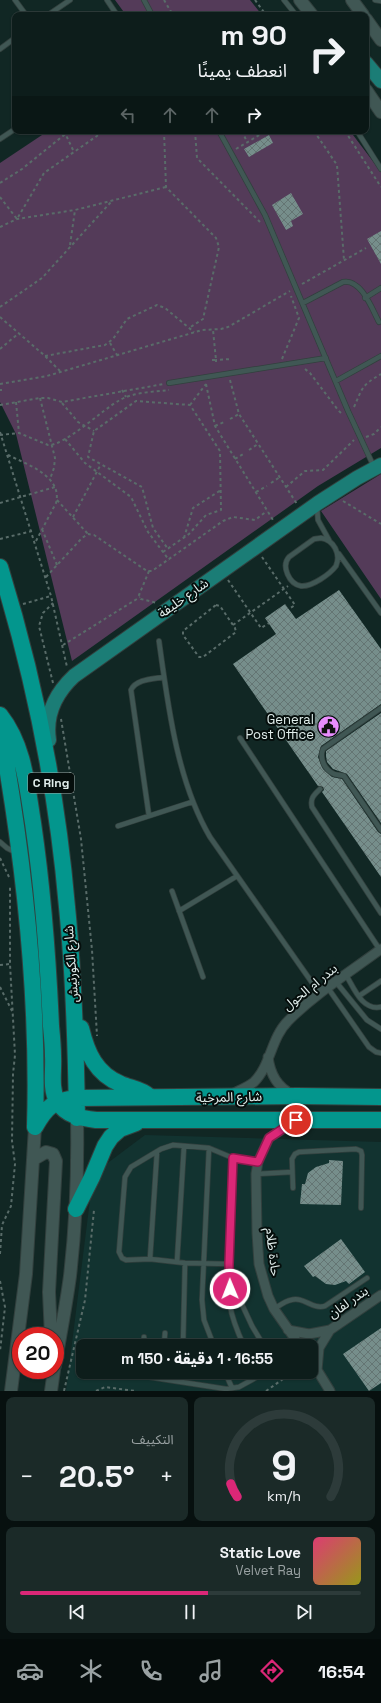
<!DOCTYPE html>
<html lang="ar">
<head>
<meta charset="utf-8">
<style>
	body { margin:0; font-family:"Space Grotesk","Noto Sans Arabic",sans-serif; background:#1b2a28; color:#f1f3f6; direction:rtl; height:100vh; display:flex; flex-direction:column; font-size:15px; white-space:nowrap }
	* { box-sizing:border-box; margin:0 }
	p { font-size:13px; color:#9aa2a3 }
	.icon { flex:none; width:22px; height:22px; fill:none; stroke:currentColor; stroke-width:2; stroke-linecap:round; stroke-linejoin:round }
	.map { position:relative; height:1391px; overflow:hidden; direction:ltr }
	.panel { display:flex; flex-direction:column; gap:6px; padding:6px; background:#07100f; flex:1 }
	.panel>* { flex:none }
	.hud { position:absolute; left:12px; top:12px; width:357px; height:122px; border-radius:8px; box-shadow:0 1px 3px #0004,0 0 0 1px #2d3b3a; direction:rtl; background:#0d1d1b; color:#f1f3f6; overflow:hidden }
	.speed { position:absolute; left:12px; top:1327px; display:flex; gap:8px; font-size:20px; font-weight:700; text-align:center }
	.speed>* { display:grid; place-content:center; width:52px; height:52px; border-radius:50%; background:#0d1d1b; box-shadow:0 1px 3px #0004,0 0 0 1px #2d3b3a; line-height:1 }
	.speed .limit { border:6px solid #d22; background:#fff; color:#111 }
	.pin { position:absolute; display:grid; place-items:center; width:34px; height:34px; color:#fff; margin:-17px; border:2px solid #fff; border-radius:50%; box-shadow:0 1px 4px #0007 }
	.me { position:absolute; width:44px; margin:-22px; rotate:359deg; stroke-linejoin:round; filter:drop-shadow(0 0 3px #0008) }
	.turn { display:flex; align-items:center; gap:14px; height:84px; padding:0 16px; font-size:18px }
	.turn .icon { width:52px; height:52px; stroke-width:2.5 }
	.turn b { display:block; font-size:28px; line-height:34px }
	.lanes { display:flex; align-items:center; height:38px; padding:0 16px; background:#0003; justify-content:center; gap:20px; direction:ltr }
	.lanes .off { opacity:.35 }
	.big { font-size:30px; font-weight:800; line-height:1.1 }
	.panel .tile { flex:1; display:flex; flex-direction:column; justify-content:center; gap:6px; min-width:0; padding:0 14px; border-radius:8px; background:#1b2a28 }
	.panel .dial { align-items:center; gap:0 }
	.dial svg { height:104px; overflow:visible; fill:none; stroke:#2d3b3a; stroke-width:7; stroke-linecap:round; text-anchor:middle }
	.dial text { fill:#f1f3f6; stroke:none }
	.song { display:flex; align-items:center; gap:12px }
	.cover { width:48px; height:48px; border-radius:6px; background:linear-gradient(135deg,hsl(340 70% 55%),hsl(60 70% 35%)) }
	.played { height:4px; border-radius:2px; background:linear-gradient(90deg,#db2777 55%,#2d3b3a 55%) }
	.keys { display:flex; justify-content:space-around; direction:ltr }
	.heat { display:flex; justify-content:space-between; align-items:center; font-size:22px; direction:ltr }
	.panel .tiles { flex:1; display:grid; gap:6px; grid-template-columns:1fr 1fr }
	.tile:last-child { grid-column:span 2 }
	.trip { position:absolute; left:76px; top:1339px; width:242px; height:40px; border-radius:8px; background:#0d1d1b; box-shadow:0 1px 3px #0004,0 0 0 1px #2d3b3a; font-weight:800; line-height:40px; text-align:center; direction:rtl }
	.dock { display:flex; height:64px; justify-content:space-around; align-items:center; background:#050c0b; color:#9aa2a3 }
	.dock .icon { width:28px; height:28px }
	.dock .current { color:#db2777 }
	.dock b { font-size:18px; color:#f1f3f6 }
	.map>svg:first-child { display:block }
	.built { fill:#123330; fill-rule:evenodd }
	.green { fill:#543b59 }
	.building { fill:url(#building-cross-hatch) }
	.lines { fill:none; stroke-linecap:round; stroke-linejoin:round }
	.lane-casing { stroke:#32403e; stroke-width:6 }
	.street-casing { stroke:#32403e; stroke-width:11 }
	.secondary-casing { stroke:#32403e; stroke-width:14 }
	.primary-casing { stroke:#32403e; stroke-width:16 }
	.highway-casing { stroke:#32403e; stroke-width:18 }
	.path { stroke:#596c69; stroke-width:2; stroke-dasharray:3 3; stroke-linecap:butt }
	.lane { stroke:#405754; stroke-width:4.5 }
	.street { stroke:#405754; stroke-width:9 }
	.secondary { stroke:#405754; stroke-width:12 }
	.primary { stroke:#1b7d76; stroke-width:14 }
	.highway { stroke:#03968d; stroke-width:16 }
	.route-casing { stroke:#8e194d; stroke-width:10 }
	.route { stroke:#db2777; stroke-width:7 }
	.labels { text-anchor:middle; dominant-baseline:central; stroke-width:4; stroke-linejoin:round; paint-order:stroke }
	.shield { fill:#050e0c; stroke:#9faba9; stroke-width:1 }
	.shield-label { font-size:12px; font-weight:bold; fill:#e1eeec }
	.street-label { font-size:13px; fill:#e1eeec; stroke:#050e0c }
	.poi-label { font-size:13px; fill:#e1eeec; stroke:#050e0c; text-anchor:end }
</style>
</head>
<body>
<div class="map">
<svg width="381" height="1391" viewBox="0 0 381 1391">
	<defs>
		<pattern id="building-cross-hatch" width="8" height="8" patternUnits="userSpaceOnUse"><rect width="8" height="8" fill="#768e8b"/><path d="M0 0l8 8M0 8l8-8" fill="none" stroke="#647573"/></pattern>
	</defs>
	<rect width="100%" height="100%" fill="#112724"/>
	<path class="built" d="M145,1135L381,1142V1391H66L91,1192L101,1168ZM83,1346H311V1372H83Z"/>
	<path class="green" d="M115,0H250L262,15H126Z
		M48,131H350L381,172V448L318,486L72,661L16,434L0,402V163Z
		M381,474V599L321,511Z"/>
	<path class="building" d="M269,135L273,143L249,157L244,149Z
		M291,193L303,214L291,221L293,226L286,230L272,205Z
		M381,231V264L367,239Z
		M339,590L381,649V704L321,746L318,757L323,769L332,777L342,779L378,832L381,834V877L322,792L324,790L323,787L318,786L233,664L276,634L265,618L285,604L296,619Z
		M381,713V823L347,774L333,769L327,762L326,756V751Z
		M329,1160L343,1161L341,1205L300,1204L302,1184H305L308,1173L316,1167L329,1163Z
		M341,1239L365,1272L349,1284L346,1281L335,1285L326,1284L315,1276L313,1277L304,1266Z
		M381,1328V1383L369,1391L343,1354Z"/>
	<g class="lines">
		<defs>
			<path id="lane" d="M15,0L26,15
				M107,0L117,15
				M144,0L152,15
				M284,0L296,15
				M375,0L381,1
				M48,15L70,0
				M0,49L15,38
				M219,131L265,215L348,411L374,467
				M357,131L381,169
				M0,139L15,129
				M365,298L381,288
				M303,303L343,282C361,278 372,309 379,322
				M336,381L381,356
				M169,383L326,358
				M317,507L318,520L329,540
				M321,538C334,540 341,554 336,566C330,574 312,587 301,586C289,584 281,566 289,557L314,539Z
				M339,554L381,613
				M159,641C168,706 177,781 210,837L320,994
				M381,708L323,749C319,759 325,770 334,774C337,775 340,775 344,776L381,830
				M240,738L380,950
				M320,789C314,795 310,798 312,807L381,913
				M149,816L131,690C136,679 153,679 164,677
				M118,826L192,802
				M0,842L7,848L17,853
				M172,891L203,977
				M179,911L237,876
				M346,975C354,988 362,1011 381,1007
				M336,982L367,1020L381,1029
				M328,988L369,1047L376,1052L381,1053
				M359,996L381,981
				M209,1148L202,1300L204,1320L214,1346
				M233,1158L229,1264C231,1278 229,1291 230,1305C232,1319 238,1333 244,1346
				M256,1174L292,1172
				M293,1188L292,1159L295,1154L299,1152L356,1149L361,1151L362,1155L361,1208
				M150,1259L157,1152
				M177,1262L184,1146
				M229,1264L185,1263L150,1259L126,1260L122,1258L119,1252L125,1177L131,1167L161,1149L173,1145L209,1148L233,1158L258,1162
				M232,1283L252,1326L264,1346
				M274,1309C279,1306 285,1301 291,1300C304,1296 312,1310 325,1306L367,1278
				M144,1346V1337
				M164,1346L165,1333
				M183,1346L185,1263
				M117,1372L226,1389L239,1387L266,1372
				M225,1372L232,1388
				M162,1379V1372
				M182,1382V1372"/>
			<path id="street" d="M268,1057C270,1073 277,1087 292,1094
				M232,1094C240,1090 248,1087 254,1082C271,1065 271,1038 288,1021C316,993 350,972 381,949
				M295,1121L269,1138L258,1162L256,1174L257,1233L259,1264L268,1296L274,1309L300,1346
				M288,1330L309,1334L330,1330
				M314,1365L330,1391
				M317,1370L319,1348L330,1330L381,1295"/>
			<path id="secondary" d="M300,0L312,15
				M352,0L363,15
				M366,19L381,40
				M366,90L381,112
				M34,1159L46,1152L53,1154L56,1161L49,1292L51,1336
				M55,1366C60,1336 66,1306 70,1276C76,1223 78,1171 77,1118
				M11,1391L26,1274L35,1127
				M51,1391L54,1370"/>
			<path id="primary" d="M366,63L381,81
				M49,740C45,714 56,693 74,676L318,503L357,478L381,465"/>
			<path id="highway" d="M0,567C34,677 57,791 67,907C74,977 76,1047 77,1118
				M0,715C24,745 27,786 33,823C43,891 48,958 51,1026C52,1036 53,1046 53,1056C54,1071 50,1087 57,1101C66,1116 81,1118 96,1120H381
				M0,727C24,859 39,993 35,1127
				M81,1028C87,1053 96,1074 121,1084C130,1088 141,1089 149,1096
				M35,1127C46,1107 54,1100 77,1098L297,1096L381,1097
				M76,1209L92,1177L105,1146L111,1137L120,1129L136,1123"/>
		</defs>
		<use href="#lane" class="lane-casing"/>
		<use href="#street" class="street-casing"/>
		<use href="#secondary" class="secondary-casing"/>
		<use href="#primary" class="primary-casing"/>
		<use href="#highway" class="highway-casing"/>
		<path class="path" d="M164,0L173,15
			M255,0L266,15
			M64,131L74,152
			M164,131L166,187L216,238L219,247L203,319L189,328
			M195,131L197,158L260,222
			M242,131L247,142
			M314,131L337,165L344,260
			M345,131L381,187
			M236,149L266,131
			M0,183L22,169L69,131
			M0,197L17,219L44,173L104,131
			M0,227L17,219L75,210L166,187
			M70,245L75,210
			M302,284L366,248
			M0,307L42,278L111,202
			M0,317L45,356L60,371
			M110,343L117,355
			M0,349L19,333
			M45,356L105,345L113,339L127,319L157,305L165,308L194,332
			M282,359L299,318L291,296
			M212,360H216L213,330
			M216,362V360L231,359
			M305,369L310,373L338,410L341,413
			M230,380L239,414L297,504
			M0,384L47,376L202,330L221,329L228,327L290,291
			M206,384L215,426L273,520
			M0,390H2
			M122,390L126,397
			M40,398L55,458L54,468L50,479
			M16,402L19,433
			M62,403L78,422L94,431
			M0,405L40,398H48L62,402L164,384
			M190,405L206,384
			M354,407C363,387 361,386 381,374
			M230,419L239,414
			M215,426L224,422
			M0,432L51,596L67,667
			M0,435L19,433L48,445C65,446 103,409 120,400C134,392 153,392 169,390
			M366,437L374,434L381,427
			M65,439L85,463L131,497L148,532L169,560
			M249,450L258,444
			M8,455C26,464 63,476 56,503L36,541
			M235,459L245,453
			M271,483L280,477
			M286,487L305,471L323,470L354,440
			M256,492L267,486
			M57,500L88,534
			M343,501L381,524
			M0,503L55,487
			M73,517L101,464
			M42,529L57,565
			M184,538L193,508L221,490
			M0,539L32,531
			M163,552L189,534L206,515L221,510L220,451L190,405L136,401L94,431L88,457L142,487L153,528L168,549
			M262,557L295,605L289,609
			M149,571L139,595L141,599L157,603
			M46,577L82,538L88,534L94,535L147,571H152L223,521L233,517L255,520L267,511
			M228,580L261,628L269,623
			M23,604L51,596
			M216,605L220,606L235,628L236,632L203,657H199L183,635V631Z
			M233,625L288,586
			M63,645L140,597
			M53,683L39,626L43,613L53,603
			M61,719L81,839L92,950L97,1036
			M0,858L9,877
			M0,965L10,964
			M0,987L13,1013
			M0,1254L2,1225L11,1206L15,1164L12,1141L13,1074L15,1055L10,964V887
			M0,1281L5,1307L0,1351
			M64,1391L85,1300L94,1210
			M96,1391L105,1387L135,1391
			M266,1391L293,1372"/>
		<use href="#lane" class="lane"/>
		<use href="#street" class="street"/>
		<use href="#secondary" class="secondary"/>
		<use href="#primary" class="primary"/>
		<use href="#highway" class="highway"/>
	</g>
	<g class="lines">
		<defs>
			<path id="route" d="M230,1289L229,1264L233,1158L258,1162L269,1138L296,1120"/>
		</defs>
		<use href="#route" class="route-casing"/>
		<use href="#route" class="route"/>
	</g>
	<defs>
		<symbol id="civic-disc" viewBox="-11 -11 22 22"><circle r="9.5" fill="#e98dfd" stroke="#050e0c"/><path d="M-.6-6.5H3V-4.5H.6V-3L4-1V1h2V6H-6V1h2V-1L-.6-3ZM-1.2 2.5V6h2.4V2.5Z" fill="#111"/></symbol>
	</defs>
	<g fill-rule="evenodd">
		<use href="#civic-disc" x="316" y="714" width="25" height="25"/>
	</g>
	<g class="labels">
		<rect class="shield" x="28" y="773" width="46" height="20" rx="3"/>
		<g class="shield-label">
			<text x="51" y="783">C Ring</text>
		</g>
		<g class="street-label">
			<text transform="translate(183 598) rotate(-35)">شارع خليفة</text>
			<text transform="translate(71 964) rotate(-94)">شارع الكورنيش</text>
			<text transform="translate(310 987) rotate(-39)">بندر ام الحول</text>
			<text transform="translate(229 1097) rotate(-1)">شارع المرخية</text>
			<text transform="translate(273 1252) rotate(83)">حادة ظلام</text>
			<text transform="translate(348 1302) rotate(-35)">بندر لفان</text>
		</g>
		<g class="poi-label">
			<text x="314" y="719">General<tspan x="314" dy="15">Post Office</tspan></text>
		</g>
	</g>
</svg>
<div class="speed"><div class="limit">20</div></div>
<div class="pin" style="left:296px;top:1120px;background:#d93025"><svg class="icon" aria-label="arrive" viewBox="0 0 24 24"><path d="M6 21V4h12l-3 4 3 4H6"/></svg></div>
<svg class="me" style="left:230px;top:1289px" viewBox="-20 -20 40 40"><circle r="17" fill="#db2777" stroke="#fff" stroke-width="3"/><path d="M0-11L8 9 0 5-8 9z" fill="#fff"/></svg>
<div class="trip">16:55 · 1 دقيقة · 150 m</div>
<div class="hud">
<div class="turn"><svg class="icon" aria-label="right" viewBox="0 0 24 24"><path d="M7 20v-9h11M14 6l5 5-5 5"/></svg><div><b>90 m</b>انعطف يمينًا</div></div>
<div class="lanes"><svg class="icon off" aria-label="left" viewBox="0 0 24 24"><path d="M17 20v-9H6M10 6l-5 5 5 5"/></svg><svg class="icon off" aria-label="ahead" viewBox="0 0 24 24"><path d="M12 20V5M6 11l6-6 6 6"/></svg><svg class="icon off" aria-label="ahead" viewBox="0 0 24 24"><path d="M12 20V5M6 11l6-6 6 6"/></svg><svg class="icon" aria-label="right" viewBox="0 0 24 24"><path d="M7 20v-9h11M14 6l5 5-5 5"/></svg></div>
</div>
</div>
<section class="panel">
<div class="tiles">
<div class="tile dial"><svg viewBox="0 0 100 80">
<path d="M14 69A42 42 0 1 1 86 69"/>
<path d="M14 69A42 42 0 0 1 9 59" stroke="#db2777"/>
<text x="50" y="56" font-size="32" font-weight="700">9</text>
<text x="50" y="72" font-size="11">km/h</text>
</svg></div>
<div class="tile"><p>التكييف</p>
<div class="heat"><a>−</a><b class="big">20.5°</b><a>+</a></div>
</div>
<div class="tile">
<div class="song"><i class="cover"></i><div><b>Static Love</b><p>Velvet Ray</p></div></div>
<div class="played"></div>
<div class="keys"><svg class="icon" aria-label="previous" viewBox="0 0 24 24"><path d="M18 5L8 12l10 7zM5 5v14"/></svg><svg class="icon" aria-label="pause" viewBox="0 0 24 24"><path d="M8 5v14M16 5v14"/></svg><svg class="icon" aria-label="next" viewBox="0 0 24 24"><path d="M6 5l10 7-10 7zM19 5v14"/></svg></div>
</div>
</div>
</section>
<nav class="dock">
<b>16:54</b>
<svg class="icon current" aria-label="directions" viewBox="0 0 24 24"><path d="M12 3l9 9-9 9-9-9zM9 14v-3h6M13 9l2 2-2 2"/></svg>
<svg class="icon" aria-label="music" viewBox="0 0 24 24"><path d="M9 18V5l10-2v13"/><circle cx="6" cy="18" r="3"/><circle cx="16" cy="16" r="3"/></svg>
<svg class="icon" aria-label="phone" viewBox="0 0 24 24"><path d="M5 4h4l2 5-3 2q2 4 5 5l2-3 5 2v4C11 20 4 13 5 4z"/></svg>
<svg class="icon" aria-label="climate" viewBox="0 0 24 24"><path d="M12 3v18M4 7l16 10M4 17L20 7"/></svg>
<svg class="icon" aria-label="car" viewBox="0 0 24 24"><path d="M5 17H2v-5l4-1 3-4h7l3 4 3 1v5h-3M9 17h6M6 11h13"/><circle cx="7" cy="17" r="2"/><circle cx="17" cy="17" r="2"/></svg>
</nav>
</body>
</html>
